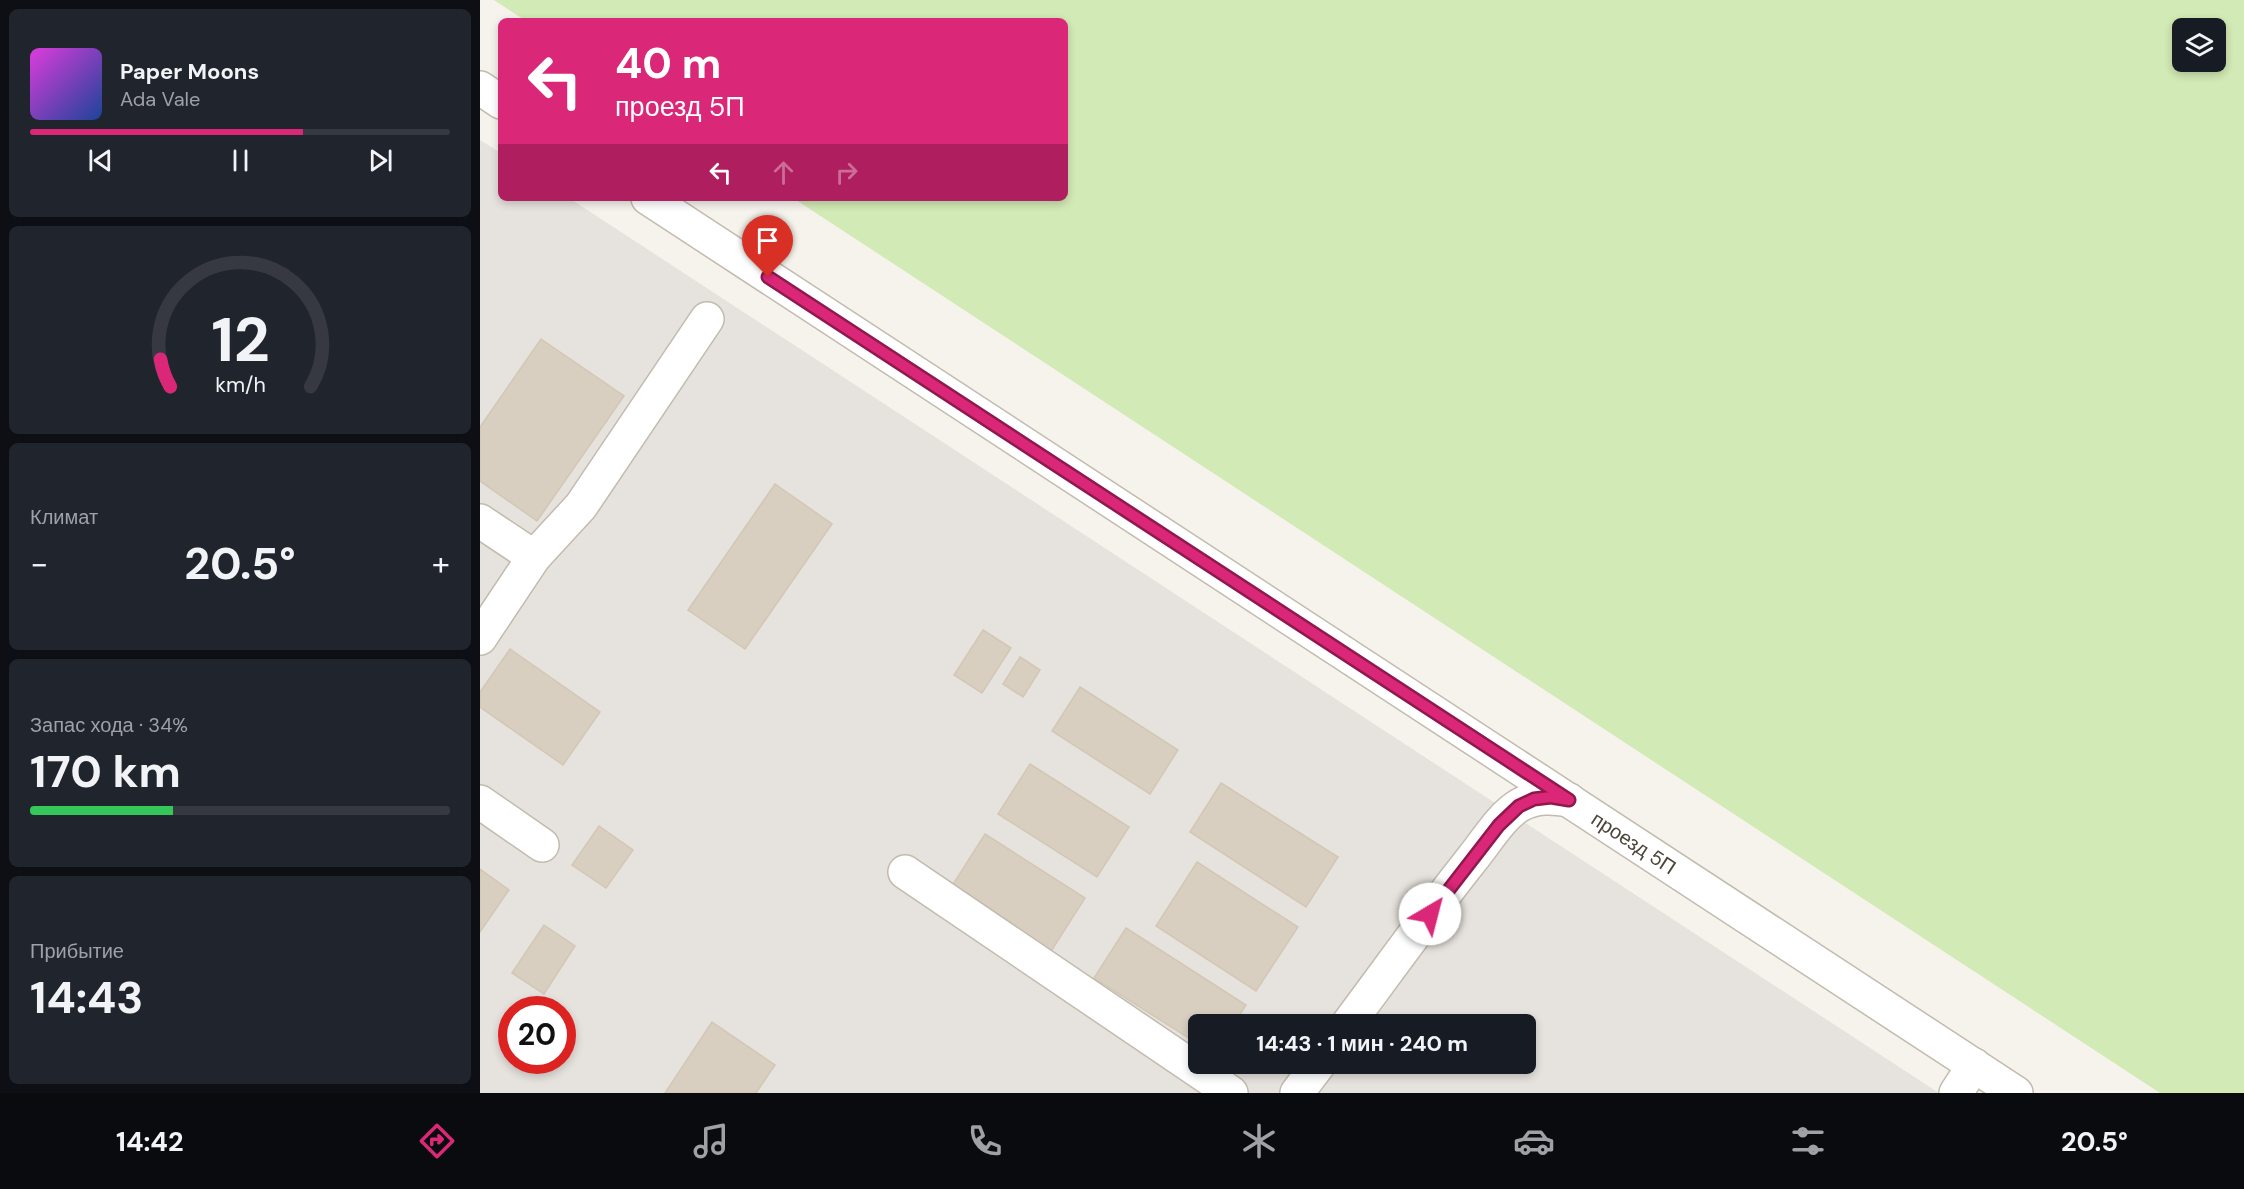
<!DOCTYPE html>
<html lang="ru">
<head>
<meta charset="utf-8">
<style>
	body { margin:0; font-family:"DM Sans",sans-serif; background:#20242c; color:#f1f3f6; height:100vh; display:flex; flex-direction:column; font-size:22px; white-space:nowrap }
	* { box-sizing:border-box; margin:0 }
	p { font-size:20px; color:#9ea1a6 }
	.icon { flex:none; width:33px; height:33px; fill:none; stroke:currentColor; stroke-width:2; stroke-linecap:round; stroke-linejoin:round }
	.map { position:relative; flex:1; overflow:hidden }
	.side { display:flex; flex-direction:column; gap:9px; padding:9px; background:#0d0f14; width:480px }
	.side>* { flex:none }
	.hud { position:absolute; left:18px; top:18px; width:570px; height:183px; border-radius:9px; box-shadow:0 3px 9px #0003; background:#db2777; color:#fff; overflow:hidden }
	.fabs { position:absolute; left:1692px; top:18px; display:grid; gap:12px }
	.fabs a { display:grid; place-items:center; width:54px; height:54px; border-radius:9px; background:#171b24; box-shadow:0 3px 9px #0003; font-size:30px }
	.speed { position:absolute; left:18px; top:996px; display:flex; gap:12px; font-size:30px; font-weight:700; text-align:center }
	.speed>* { display:grid; place-content:center; width:78px; height:78px; border-radius:50%; background:#171b24; box-shadow:0 3px 9px #0003; line-height:1 }
	.speed .limit { border:9px solid #d22; background:#fff; color:#111 }
	.pin { position:absolute; display:grid; place-items:center; width:51px; height:51px; color:#fff; margin:-62px -26px; border-radius:50% 50% 50% 0; rotate:-45deg; box-shadow:0 0 6px #0007 }
	.pin .icon { rotate:45deg }
	.me { position:absolute; width:66px; margin:-33px; rotate:37deg; stroke-linejoin:round; filter:drop-shadow(0 0 4px #0008) }
	.turn { display:flex; align-items:center; gap:21px; height:126px; padding:0 18px; font-size:27px }
	.turn .icon { width:78px; height:78px; stroke-width:2.5 }
	.turn b { display:block; font-size:42px; line-height:51px }
	.lanes { display:flex; align-items:center; height:57px; padding:0 18px; background:#0003; justify-content:center; gap:30px; direction:ltr }
	.lanes .off { opacity:.35 }
	.big { font-size:45px; font-weight:700; line-height:1.1 }
	.side .tile { flex:1; display:flex; flex-direction:column; justify-content:center; gap:9px; min-width:0; padding:0 21px; border-radius:9px; background:#20242c }
	.side .dial { align-items:center; gap:0 }
	.dial svg { height:156px; overflow:visible; fill:none; stroke:#363941; stroke-width:7; stroke-linecap:round; text-anchor:middle }
	.dial text { fill:#f1f3f6; stroke:none }
	.song { display:flex; align-items:center; gap:18px }
	.cover { width:72px; height:72px; border-radius:9px; background:linear-gradient(135deg,hsl(300 70% 55%),hsl(220 70% 35%)) }
	.played { height:6px; border-radius:3px; background:linear-gradient(90deg,#db2777 65%,#363941 65%) }
	.keys { display:flex; justify-content:space-around; direction:ltr }
	.heat { display:flex; justify-content:space-between; align-items:center; font-size:33px; direction:ltr }
	.charge { height:9px; border-radius:4px; background:linear-gradient(90deg,#34c759 34%,#363941 0) }
	.trip { position:absolute; left:708px; top:1014px; width:348px; height:60px; border-radius:9px; background:#171b24; box-shadow:0 3px 9px #0003; font-weight:700; line-height:60px; text-align:center }
	.menu { display:flex; height:96px; justify-content:space-around; align-items:center; background:#090b0e; color:#9ea1a6 }
	.menu .icon { width:42px; height:42px }
	.menu .on { color:#db2777 }
	.menu b { font-size:27px; color:#f1f3f6 }
	main { display:flex; flex:1; min-height:0 }
	.map>svg:first-child { display:block }
	.industrial { fill:#e6e2dd; fill-rule:evenodd }
	.green { fill:#d2eab5; fill-rule:evenodd }
	.building { fill:#d8cfc1; stroke:#d3c7b4; stroke-width:1.5 }
	.lines { fill:none; stroke-linecap:round; stroke-linejoin:round }
	.minor-casing { stroke:#c2bbae; stroke-width:36 }
	.minor { stroke:#fff; stroke-width:33 }
	.route-casing { stroke:#8e194d; stroke-width:15 }
	.route { stroke:#db2777; stroke-width:10 }
	.labels { text-anchor:middle; dominant-baseline:central; stroke-width:5; stroke-linejoin:round; paint-order:stroke }
	.street-label { font-size:20px; fill:#4b4439; stroke:#fff }
</style>
</head>
<body>
<main>
<section class="side">
<div class="tile">
<div class="song"><i class="cover"></i><div><b>Paper Moons</b><p>Ada Vale</p></div></div>
<div class="played"></div>
<div class="keys"><svg class="icon" aria-label="previous" viewBox="0 0 24 24"><path d="M18 5L8 12l10 7zM5 5v14"/></svg><svg class="icon" aria-label="pause" viewBox="0 0 24 24"><path d="M8 5v14M16 5v14"/></svg><svg class="icon" aria-label="next" viewBox="0 0 24 24"><path d="M6 5l10 7-10 7zM19 5v14"/></svg></div>
</div>
<div class="tile dial"><svg viewBox="0 0 100 80">
<path d="M14 69A42 42 0 1 1 86 69"/>
<path d="M14 69A42 42 0 0 1 9 55" stroke="#db2777"/>
<text x="50" y="56" font-size="32" font-weight="700">12</text>
<text x="50" y="72" font-size="11">km/h</text>
</svg></div>
<div class="tile"><p>Климат</p>
<div class="heat"><a>−</a><b class="big">20.5°</b><a>+</a></div>
</div>
<div class="tile"><p>Запас хода · 34%</p><b class="big">170 km</b><div class="charge"></div></div>
<div class="tile"><p>Прибытие</p><b class="big">14:43</b></div>
</section>
<div class="map">
<svg width="1764" height="1093" viewBox="0 0 1764 1093">
	<rect width="100%" height="100%" fill="#f6f3ec"/>
	<path class="industrial" d="M0,140L21,153V198H89L1459,1093H0ZM32,1010H82V1060H32ZM718,1024H1046V1064H718Z"/>
	<path class="green" d="M14,0H1764V1093H1680L313,198H585V21H46ZM1702,28H1736V62H1702Z"/>
	<path class="building" d="M61,339L144,396L57,521L0,481V427Z
		M295,484L352,524L265,649L208,610Z
		M503,630L531,648L502,693L474,675Z
		M30,649L120,712L83,765L0,707V692Z
		M540,657L560,670L543,697L523,684Z
		M600,687L698,750L670,794L572,731Z
		M550,764L649,827L617,877L518,814Z
		M741,783L858,857L826,907L710,832Z
		M119,826L153,850L126,888L92,865Z
		M505,834L605,898L570,953L470,889Z
		M717,862L818,927L776,991L676,926Z
		M0,869L29,890L0,932Z
		M64,925L95,946L64,994L32,973Z
		M646,928L766,1005L754,1024H718V1044L614,978Z
		M232,1022L295,1065L276,1093H185Z"/>
	<g class="lines">
		<defs>
			<g id="minor">
				<path d="M0,88L21,102"/>
				<path id="s1" d="M168,198L1536,1093"/>
				<path d="M0,521L54,557"/>
				<path d="M0,638L54,557L101,506L227,319"/>
				<path d="M0,802L62,845"/>
				<path d="M425,872L751,1093"/>
				<path d="M868,1024C909,969 949,913 992,859C1006,842 1021,816 1040,805C1056,796 1072,797 1089,800"/>
				<path d="M817,1093L839,1064"/>
				<path d="M1476,1093L1494,1065"/>
			</g>
		</defs>
		<use href="#minor" class="minor-casing"/>
		<use href="#minor" class="minor"/>
	</g>
	<g class="lines">
		<defs>
			<path id="route" d="M288,277L1089,800L1071,797L1054,799L1039,806L1019,825L950,914"/>
		</defs>
		<use href="#route" class="route-casing"/>
		<use href="#route" class="route"/>
	</g>
	<g class="labels">
		<g class="street-label">
			<text stroke="none"><textPath href="#s1" startOffset="1178">проезд 5П</textPath></text>
		</g>
	</g>
</svg>
<div class="fabs">
<a><svg class="icon" aria-label="layers" viewBox="0 0 24 24"><path d="M12 4l9 5-9 5-9-5zM3 14l9 5 9-5"/></svg></a>
</div>
<div class="speed"><div class="limit">20</div></div>
<div class="pin" style="left:288px;top:277px;background:#d93025"><svg class="icon" aria-label="arrive" viewBox="0 0 24 24"><path d="M6 21V4h12l-3 4 3 4H6"/></svg></div>
<svg class="me" style="left:950px;top:914px" viewBox="-20 -20 40 40"><circle r="19" fill="#fff"/><path d="M0-13L10 11 0 6-10 11z" fill="#db2777"/></svg>
<div class="trip">14:43 · 1 мин · 240 m</div>
<div class="hud">
<div class="turn"><svg class="icon" aria-label="left" viewBox="0 0 24 24"><path d="M17 20v-9H6M10 6l-5 5 5 5"/></svg><div><b>40 m</b>проезд 5П</div></div>
<div class="lanes"><svg class="icon" aria-label="left" viewBox="0 0 24 24"><path d="M17 20v-9H6M10 6l-5 5 5 5"/></svg><svg class="icon off" aria-label="ahead" viewBox="0 0 24 24"><path d="M12 20V5M6 11l6-6 6 6"/></svg><svg class="icon off" aria-label="right" viewBox="0 0 24 24"><path d="M7 20v-9h11M14 6l5 5-5 5"/></svg></div>
</div>
</div>
</main>
<nav class="menu">
<b>14:42</b>
<svg class="icon on" aria-label="directions" viewBox="0 0 24 24"><path d="M12 3l9 9-9 9-9-9zM9 14v-3h6M13 9l2 2-2 2"/></svg>
<svg class="icon" aria-label="music" viewBox="0 0 24 24"><path d="M9 18V5l10-2v13"/><circle cx="6" cy="18" r="3"/><circle cx="16" cy="16" r="3"/></svg>
<svg class="icon" aria-label="phone" viewBox="0 0 24 24"><path d="M5 4h4l2 5-3 2q2 4 5 5l2-3 5 2v4C11 20 4 13 5 4z"/></svg>
<svg class="icon" aria-label="climate" viewBox="0 0 24 24"><path d="M12 3v18M4 7l16 10M4 17L20 7"/></svg>
<svg class="icon" aria-label="car" viewBox="0 0 24 24"><path d="M5 17H2v-5l4-1 3-4h7l3 4 3 1v5h-3M9 17h6M6 11h13"/><circle cx="7" cy="17" r="2"/><circle cx="17" cy="17" r="2"/></svg>
<svg class="icon" aria-label="filters" viewBox="0 0 24 24"><path d="M4 7h16M4 17h16"/><circle cx="9" cy="7" r="2"/><circle cx="15" cy="17" r="2"/></svg>
<b>20.5°</b>
</nav>
</body>
</html>
